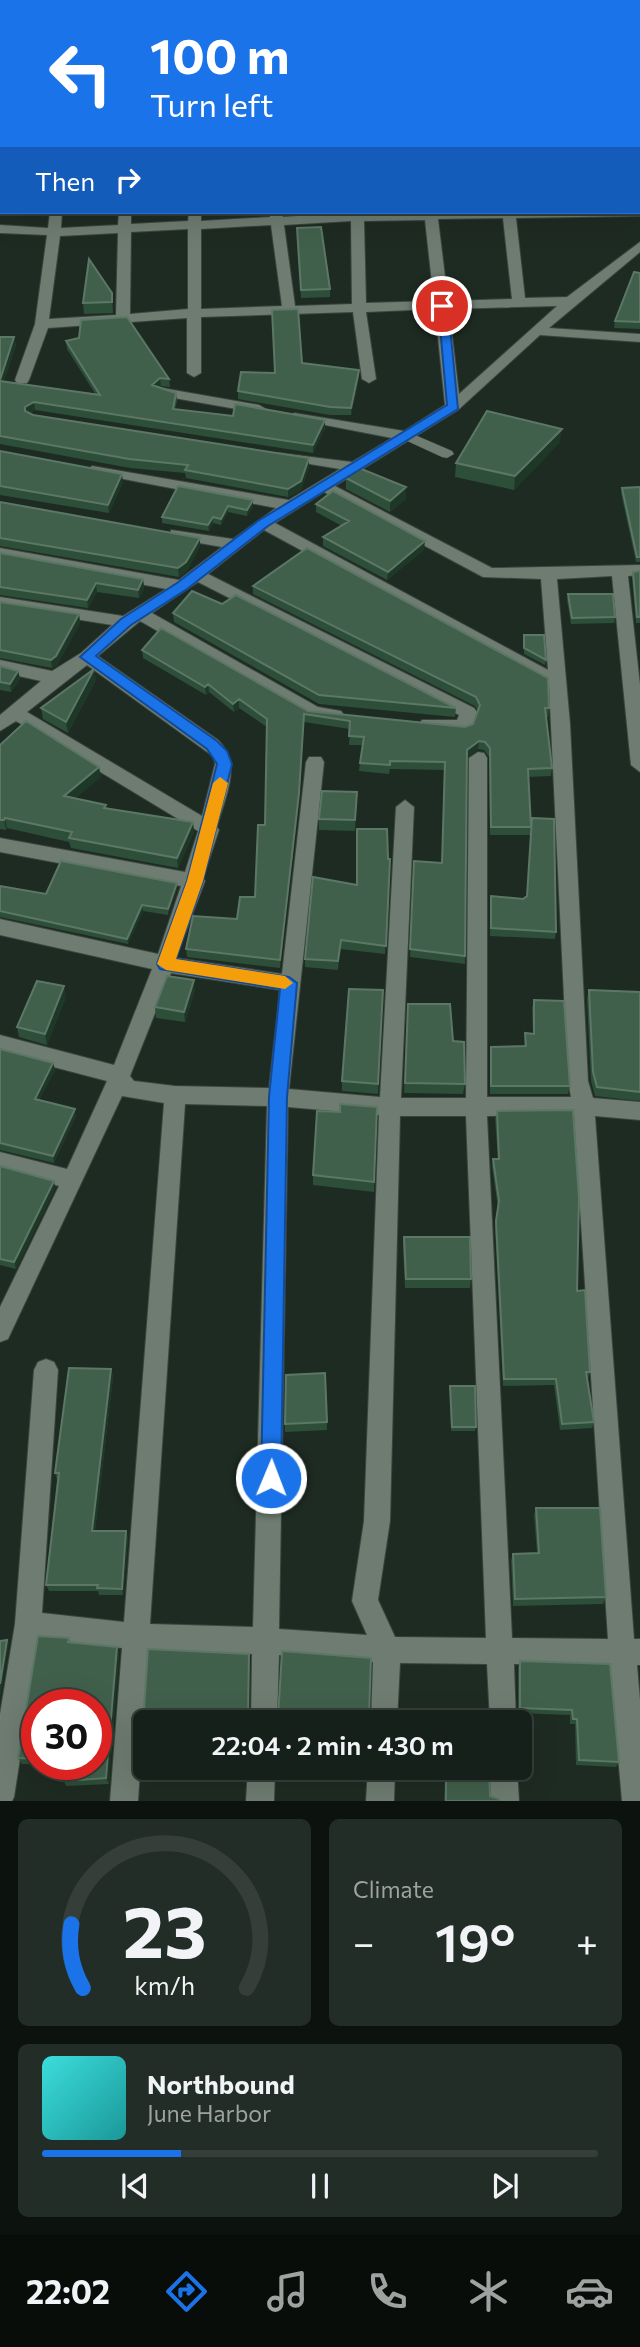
<!DOCTYPE html>
<html lang="en">
<head>
<meta charset="utf-8">
<style>
	body { margin:0; font-family:Commissioner,sans-serif; background:#232d27; color:#f1f3f6; height:100vh; display:flex; flex-direction:column; font-size:26px; white-space:nowrap }
	* { box-sizing:border-box; margin:0 }
	p { font-size:23px; color:#9ea3a2 }
	.icon { flex:none; width:38px; height:38px; fill:none; stroke:currentColor; stroke-width:2; stroke-linecap:round; stroke-linejoin:round }
	.map { position:relative; height:1801px; overflow:hidden }
	.panel { display:flex; flex-direction:column; gap:18px; padding:18px; background:#0c120e; flex:1 }
	.panel>* { flex:none }
	.hud { position:absolute; left:0px; top:0px; width:640px; height:214px; box-shadow:0 7px 28px #0002,0 0 0 2px #353e39; background:#1a73e8; color:#fff; overflow:hidden }
	.speed { position:absolute; left:21px; top:1689px; display:flex; gap:14px; font-size:35px; font-weight:700; text-align:center }
	.speed>* { display:grid; place-content:center; width:91px; height:91px; border-radius:50%; background:#16201a; box-shadow:0 7px 28px #0002,0 0 0 2px #353e39; line-height:1 }
	.speed .limit { border:10px solid #d22; background:#fff; color:#111 }
	.pin { position:absolute; display:grid; place-items:center; width:60px; height:60px; color:#fff; margin:-30px; border:4px solid #fff; border-radius:50%; box-shadow:0 2px 7px #0007 }
	.me { position:absolute; width:77px; margin:-38px; rotate:1deg; stroke-linejoin:round; filter:drop-shadow(0 0 5px #0008) }
	.turn { display:flex; align-items:center; gap:24px; height:147px; padding:0 35px; font-size:32px }
	.turn .icon { width:91px; height:91px; stroke-width:2.5 }
	.turn b { display:block; font-size:49px; line-height:60px }
	.then { display:flex; align-items:center; height:66px; padding:0 35px; background:#0003; gap:14px; font-size:26px }
	.big { font-size:52px; font-weight:600; line-height:1.1 }
	.panel .widget { flex:1; display:flex; flex-direction:column; justify-content:center; gap:10px; min-width:0; padding:0 24px; border-radius:10px; background:#232d27 }
	.panel .dial { align-items:center; gap:0 }
	.dial svg { height:182px; overflow:visible; fill:none; stroke:#353e39; stroke-width:7; stroke-linecap:round; text-anchor:middle }
	.dial text { fill:#f1f3f6; stroke:none }
	.song { display:flex; align-items:center; gap:21px }
	.cover { width:84px; height:84px; border-radius:10px; background:linear-gradient(135deg,hsl(180 70% 55%),hsl(180 70% 35%)) }
	.played { height:7px; border-radius:4px; background:linear-gradient(90deg,#1a73e8 25%,#353e39 25%) }
	.keys { display:flex; justify-content:space-around; direction:ltr }
	.heat { display:flex; justify-content:space-between; align-items:center; font-size:38px; direction:ltr }
	.panel .tiles { flex:1; display:grid; gap:18px; grid-template-columns:1fr 1fr }
	.widget:last-child { grid-column:span 2 }
	.trip { position:absolute; left:133px; top:1710px; width:399px; height:70px; border-radius:10px; background:#16201a; box-shadow:0 7px 28px #0002,0 0 0 2px #353e39; font-weight:600; line-height:70px; text-align:center }
	.dock { display:flex; height:112px; justify-content:space-around; align-items:center; background:#090d0a; color:#9ea3a2 }
	.dock .icon { width:49px; height:49px }
	.dock .on { color:#1a73e8 }
	.dock b { font-size:32px; color:#f1f3f6 }
	.map>svg:first-child { display:block }
	.lines { fill:none; stroke-linecap:round; stroke-linejoin:round }
	.service-casing { stroke:#3b453d; stroke-width:1 }
	.minor-casing { stroke:#3b453d; stroke-width:2 }
	.service { fill:#6e7c71; fill-rule:evenodd }
	.minor { fill:#6e7c71; fill-rule:evenodd }
	.wall { fill:#2d4e38; fill-rule:evenodd }
	.shaded-wall { fill:#1e3827 }
	.building { fill:#41604c; stroke:#5c7765; stroke-width:2 }
	.route { fill:#1a73e8; stroke:#114b97; stroke-width:2 }
	.slow { fill:#f59e0b }
</style>
</head>
<body>
<div class="map">
<svg width="640" height="1801" viewBox="0 0 640 1801">
	<rect width="100%" height="100%" fill="#1e2b22"/>
	<g class="lines">
		<defs>
			<path id="service" d="M408,432L452,451L454,454L447,458L442,457L403,439L401,436Z"/>
			<path id="minor" d="M0,0L6,1L7,2H2L0,6Z
				M78,0H88V2H78Z
				M148,0H158V2H148Z
				M207,0H217V2H207Z
				M275,0H285L286,2H275Z
				M337,0H347V2H337Z
				M456,0H466V2H456Z
				M514,0H524L525,2H514Z
				M0,82H2V88H0Z
				M639,98H640V106L639,105Z
				M639,130H640V138H639Z
				M2,141V155L0,156V142Z
				M639,160H640V168H639Z
				M640,208V216L516,218L525,298L567,297L640,242V252L549,328L640,334V342L540,335L458,410L335,486L492,568L640,565V575L628,576L640,685V772L631,765L612,576L557,579L570,724L588,1081L593,1098L640,1102V1120L595,1116L634,1639H640V1665H637L640,1700V1801H622L610,1665L514,1664L516,1722H490L487,1664L400,1663L397,1722H371L373,1662L279,1655L277,1722H251L252,1654L148,1650L138,1801H110L122,1648L39,1638L14,1797L12,1801H0V1714L15,1624L34,1370L38,1362L46,1359L54,1362L58,1370L42,1613L124,1622L164,1103L122,1096L8,1339L0,1342V1307L59,1186L0,1170V1152L67,1169L107,1081L0,1053V1035L114,1065L152,969L0,935V919L158,954L181,886L0,852V838L185,872L198,831L16,721L0,731V715L41,681L0,672V660L52,671L81,653L112,625L0,607V597L123,616L166,589L0,558V548L179,580L222,547L171,538V530L233,539L276,508L97,474L89,469L92,466L289,500L340,469L279,459V453L352,462L392,438L294,419V413L404,431L445,405L435,309L366,312L376,379L369,383L362,379L353,312L201,317V373L194,377L187,373V318L48,328L29,380L27,383H17L15,380L35,324L47,235L0,233V225L48,228L50,212H62L61,228L118,225L119,212H131V224L188,221L189,212H201V221L270,217V212H282L283,217L351,212H639ZM503,218L512,299L448,301L438,219ZM425,220L434,301L366,303L364,221ZM351,221L352,304L295,306L284,225ZM271,225L282,306L201,309V229ZM188,229V309L130,314L131,232ZM118,233L116,315L49,319L60,236ZM557,306L459,394L449,309ZM324,492L483,577L541,579L548,670L275,523ZM264,530L549,685L568,1081L571,1097H487V758L484,753L478,752L469,758L466,1098H401L414,807L405,800L396,807L380,1097L289,1089L324,762L321,757H309L306,762L282,974L176,958L205,881L203,878L219,830L217,827C225,796 243,765 218,740L98,656L140,621L308,717L341,719L344,715L341,711L318,707L152,613L198,582L459,715L457,720H422L419,724L422,728L470,731L477,712L474,708L208,574ZM87,665L214,757L215,764L202,816L27,712ZM171,973L280,990L269,1088L175,1086L134,1081L130,1076ZM185,1104L267,1106L253,1627L150,1624ZM288,1107L379,1115L364,1521L352,1601L367,1635L279,1629ZM574,1115L608,1639L512,1638L487,1116ZM400,1116H466L486,1638L395,1637L378,1600L390,1521Z
				M162,388L259,405L266,409L259,413L157,395V389Z
				M248,1768H275L274,1801H246Z
				M368,1768H395L394,1801H366Z
				M490,1768H517L519,1801H491Z"/>
		</defs>
		<use href="#service" class="service-casing"/>
		<use href="#minor" class="minor-casing"/>
		<use href="#service" class="service"/>
		<use href="#minor" class="minor"/>
	</g>
	<path class="wall" d="M94,0H146L145,1Z
		M297,237L330,289V297L301,298Z
		M640,273V329L614,328L615,321Z
		M112,293L113,313L84,314L83,303Z
		M0,337H14L16,346L3,382L96,395L67,349L66,341L169,379L170,387L161,386L159,387L176,393L177,401L175,409L325,428L313,453L35,410L30,413L33,415L309,458V467L301,490L288,497L186,478L185,473L130,468L0,444Z
		M302,363L359,378L351,415H330L238,399V391L274,373Z
		M560,442L514,490L455,477L456,463Z
		M0,451L123,482L109,513L0,495Z
		M346,478L406,487V499L390,512L346,489Z
		M640,487V562H636L621,493L622,488Z
		M253,500V506L247,516L228,512L221,525L213,523L209,531L162,523V517Z
		M0,502L200,546L187,571L179,577L0,546Z
		M316,504L424,550L387,580L323,546V537L342,526L316,512Z
		M0,553L143,579L144,588L139,598L97,592L88,608L0,595Z
		M640,571V623H636L632,578L633,572Z
		M253,586L549,708L548,717H546L552,768L551,776L528,777L531,826L556,932L555,939L490,936L491,896L523,899L527,897L531,828L530,835H490L489,757L484,750L478,749L467,757L465,964L410,957L414,861L442,863L444,770L390,769L389,774L359,771L362,745H349L350,729L304,722L299,801L280,968L187,957L186,949L237,919L255,897L265,825L267,727L239,708L234,712L209,692L206,695L143,658L142,650L308,711L465,727L473,724L478,711L475,706L253,594Z
		M568,594L615,617L614,623L571,624L567,600Z
		M0,602L79,614L80,623L57,665L52,668L0,658Z
		M173,613L456,708L455,717L319,704L174,622Z
		M524,635L546,660L545,665L524,654Z
		M0,666L18,671L20,679L11,692L0,690Z
		M96,680L68,733L43,719L41,708Z
		M0,745L101,777L75,798L106,805V809L194,832L178,868L71,848L69,842L7,828L6,830L0,829Z
		M357,792L355,831L319,830V819Z
		M388,859H390L385,954L340,949L338,970L305,967V959L357,885Z
		M177,883V889L168,915L143,911L128,944L0,917V886L46,894Z
		M195,990L185,1022L156,1018L155,1007Z
		M383,990L378,1094L342,1091V1081Z
		M589,990L640,992V1101L595,1096L591,1081L587,999Z
		M66,997L47,1045L19,1037L17,1027Z
		M534,1000L570,1086L568,1094H490V1055L491,1047L524,1046L525,1033L533,1034L532,1008Z
		M408,1004L453,1041L465,1084L463,1094L404,1093Z
		M0,1049L53,1063L55,1070L39,1100L76,1116L54,1163L0,1150Z
		M377,1107L374,1192L313,1185V1175L340,1112Z
		M497,1111L577,1291L590,1372L588,1379H587L594,1422L592,1428L560,1430L554,1385L503,1386L495,1228L498,1208L492,1166L493,1159H498L495,1119Z
		M0,1166L55,1188L16,1269L0,1265Z
		M404,1237L471,1279L470,1288H405L403,1246Z
		M111,1369L113,1377L95,1531H126L128,1538L123,1595H99L98,1591H49L46,1585L57,1480L55,1473Z
		M325,1373L327,1430L285,1432V1424Z
		M450,1386L476,1427L475,1431H451Z
		M536,1508L606,1597L603,1604L513,1606L511,1560L513,1554L537,1553L534,1515Z
		M38,1636L69,1638L70,1642L117,1647L119,1653L109,1784L66,1786L64,1781L65,1765L22,1764L18,1758ZM37,1704H96V1764H37Z
		M520,1661L610,1664L619,1762L616,1767L576,1765L575,1724H570V1715L518,1713V1667Z
		M277,1768H318L317,1776L277,1773Z
		M398,1768H489L490,1796L499,1801H444L445,1777H398Z"/>
	<path class="shaded-wall" d="M14,337L16,346L1,390L0,380Z
		M359,370V378L351,415V408Z
		M160,378L161,386L153,393L152,385Z
		M34,402L35,410L27,415V419L25,407Z
		M325,420V428L313,453V445Z
		M562,429L560,442L514,490L515,476Z
		M309,458V467L301,490L288,497V489Z
		M122,474L123,482L109,513L108,505Z
		M406,487V499L390,512V501Z
		M253,500V506L247,516V510Z
		M228,506V512L221,525V519Z
		M213,517V523L209,531L208,525Z
		M200,538V546L187,571L179,577L178,568Z
		M425,541L424,550L387,580L388,572Z
		M143,579L144,588L139,598L138,590Z
		M96,583L97,592L88,608L87,600Z
		M79,614L80,623L57,665L52,668L51,660Z
		M94,669L96,680L68,733L66,722Z
		M18,671L20,679L11,692L10,684Z
		M208,684L209,692L206,695L205,687Z
		M239,699V708L234,712L233,704Z
		M304,714L299,801L280,968V960Z
		M479,741L478,749L466,758L467,750Z
		M99,767L101,777L66,806L64,796Z
		M5,818L7,828L6,830L4,820Z
		M193,822L194,832L178,868L177,858Z
		M177,883V889L168,915V909Z
		M142,905L143,911L128,944L127,939Z
		M194,980L195,990L185,1022L184,1012Z
		M64,986L66,997L47,1045L45,1034Z
		M53,1063L55,1070L36,1106L35,1099Z
		M75,1109L76,1116L54,1163L53,1156Z
		M54,1181L55,1188L16,1269L14,1262Z
		M111,1369L113,1377L94,1538L92,1531Z
		M126,1531L128,1538L123,1595L122,1589Z
		M7,1640L9,1643L0,1698V1684Z
		M117,1647L119,1653L109,1784L106,1778Z"/>
	<path class="building" d="M39,0H63V2H39Z
		M220,0H246V2H220Z
		M376,0H456L457,1L376,2Z
		M530,0H640V4H639V2H530Z
		M639,13H640V56L639,57Z
		M639,66H640V90H639Z
		M0,103L2,104V130H0Z
		M321,227L330,289L301,290L297,228Z
		M89,259L112,293V302L83,303Z
		M634,272L640,273V322L615,321Z
		M298,309L302,363L359,370L351,408L330,407L238,391L241,372L275,373L272,310Z
		M127,317L169,379L160,378L152,385L176,393L173,409L233,416L235,404L325,420L313,445L34,402L25,407V411L33,415L309,458L301,481L288,489L185,470L188,465L129,459L0,436V381L100,395L66,341L79,338L81,320Z
		M0,337H14L0,380Z
		M487,411L562,429L515,476L456,463Z
		M0,451L122,474L108,505L0,486Z
		M359,468L406,487L390,501L346,478Z
		M178,486L253,500L247,510L228,506L221,519L213,517L208,525L162,517Z
		M640,487V557H637L622,488Z
		M333,491L425,541L388,572L323,537L349,521L316,504Z
		M0,502L200,538L186,562L178,568L0,538Z
		M307,548L548,678L549,708H545L552,768L528,769L531,827H491L490,748L485,742L479,741L467,750L465,956L410,949L414,861L442,863L445,762L390,761V765L360,763L364,737L349,736L350,721L304,714L299,793L280,960L186,949L193,916L237,919L240,897H255L258,825H265L267,719L239,699L233,704L208,684L205,687L142,650L161,628L308,711L465,727L473,724L480,705L476,697L253,586Z
		M0,553L143,579L138,590L96,583L87,600L0,587Z
		M640,571V617H637L633,572Z
		M192,591L222,604L236,595L456,708L319,695L173,613Z
		M568,594H613L615,617L572,618Z
		M0,602L79,614L56,656L51,660L0,650Z
		M524,635H544L546,660L524,648Z
		M0,666L18,671L10,684L0,682Z
		M94,669L66,722L41,708Z
		M26,721L99,767L64,796L106,805L104,808L193,822L177,858L69,838L72,832L5,818L4,820H0V745Z
		M322,791L357,792L355,820L319,819Z
		M532,818L554,819L556,932L491,928V896L523,899L527,896Z
		M357,829H387L388,859H390L386,946L341,940L338,961L305,959L313,877L357,885Z
		M61,861L177,883L168,909L142,905L127,939L0,911V886L46,894Z
		M167,976L194,980L184,1012L155,1007Z
		M37,981L64,986L45,1034L17,1027Z
		M349,989L383,990L378,1084L342,1081Z
		M589,990L640,992V1092L597,1087L593,1072Z
		M534,1000L564,1001L570,1086H491V1047L526,1046L525,1033L534,1034Z
		M408,1004H450L453,1041L464,1042L465,1084L405,1083Z
		M0,1049L53,1063L35,1099L75,1109L53,1156L0,1143Z
		M340,1104L377,1107L374,1182L313,1175L317,1111L340,1112Z
		M573,1110L579,1198L577,1291L585,1290L590,1372H586L594,1422L562,1424L556,1379H504L496,1221L499,1201L493,1159H499L497,1111Z
		M0,1166L54,1181L14,1262L0,1259Z
		M404,1237H470L471,1279H406Z
		M69,1368L111,1369L92,1531H126L122,1589L97,1588L98,1585H46L59,1473H55Z
		M325,1373L327,1422L285,1424L286,1375Z
		M450,1386H475L476,1427H452Z
		M536,1508H600L606,1597L515,1599L513,1554L539,1553Z
		M38,1636L69,1638L68,1642L117,1647L106,1778L64,1781L65,1764H96V1704H37V1759L18,1758Z
		M7,1640L0,1684V1641Z
		M148,1649L249,1654L248,1716L250,1719L278,1718L282,1651L371,1658L369,1716L372,1719L489,1715L494,1719V1722H145V1724H143Z
		M520,1661L610,1664L619,1762L579,1760L577,1719H573L572,1710L520,1708Z
		M277,1768H317V1770Z
		M399,1768H489L490,1796L499,1799V1801H446V1772H399Z"/>
	<path class="route" d="M438,304L448,306L458,409L268,526L187,589L131,625L96,656L217,741L227,751L232,764L203,881L176,959L289,977L297,983L287,1097L281,1478L278,1485L271,1488L264,1485L261,1478L269,1097L280,989L160,969L157,964L187,881L217,764L207,749L80,657L121,619L177,583L258,521L447,405Z"/>
	<path class="slow" d="M220,777L228,783L203,881L176,959L285,976L293,983L285,989L166,970L157,964L187,881L213,783Z"/>
</svg>
<div class="speed"><div class="limit">30</div></div>
<div class="pin" style="left:442px;top:306px;background:#d93025"><svg class="icon" aria-label="arrive" viewBox="0 0 24 24"><path d="M6 21V4h12l-3 4 3 4H6"/></svg></div>
<svg class="me" style="left:271px;top:1478px" viewBox="-20 -20 40 40"><circle r="17" fill="#1a73e8" stroke="#fff" stroke-width="3"/><path d="M0-11L8 9 0 5-8 9z" fill="#fff"/></svg>
<div class="trip">22:04 · 2 min · 430 m</div>
<div class="hud">
<div class="turn"><svg class="icon" aria-label="left" viewBox="0 0 24 24"><path d="M17 20v-9H6M10 6l-5 5 5 5"/></svg><div><b>100 m</b>Turn left</div></div>
<div class="then">Then<svg class="icon" aria-label="right" viewBox="0 0 24 24"><path d="M7 20v-9h11M14 6l5 5-5 5"/></svg></div>
</div>
</div>
<section class="panel">
<div class="tiles">
<div class="widget dial"><svg viewBox="0 0 100 80">
<path d="M14 69A42 42 0 1 1 86 69"/>
<path d="M14 69A42 42 0 0 1 9 41" stroke="#1a73e8"/>
<text x="50" y="56" font-size="32" font-weight="700">23</text>
<text x="50" y="72" font-size="11">km/h</text>
</svg></div>
<div class="widget"><p>Climate</p>
<div class="heat"><a>−</a><b class="big">19°</b><a>+</a></div>
</div>
<div class="widget">
<div class="song"><i class="cover"></i><div><b>Northbound</b><p>June Harbor</p></div></div>
<div class="played"></div>
<div class="keys"><svg class="icon" aria-label="previous" viewBox="0 0 24 24"><path d="M18 5L8 12l10 7zM5 5v14"/></svg><svg class="icon" aria-label="pause" viewBox="0 0 24 24"><path d="M8 5v14M16 5v14"/></svg><svg class="icon" aria-label="next" viewBox="0 0 24 24"><path d="M6 5l10 7-10 7zM19 5v14"/></svg></div>
</div>
</div>
</section>
<nav class="dock">
<b>22:02</b>
<svg class="icon on" aria-label="directions" viewBox="0 0 24 24"><path d="M12 3l9 9-9 9-9-9zM9 14v-3h6M13 9l2 2-2 2"/></svg>
<svg class="icon" aria-label="music" viewBox="0 0 24 24"><path d="M9 18V5l10-2v13"/><circle cx="6" cy="18" r="3"/><circle cx="16" cy="16" r="3"/></svg>
<svg class="icon" aria-label="phone" viewBox="0 0 24 24"><path d="M5 4h4l2 5-3 2q2 4 5 5l2-3 5 2v4C11 20 4 13 5 4z"/></svg>
<svg class="icon" aria-label="climate" viewBox="0 0 24 24"><path d="M12 3v18M4 7l16 10M4 17L20 7"/></svg>
<svg class="icon" aria-label="car" viewBox="0 0 24 24"><path d="M5 17H2v-5l4-1 3-4h7l3 4 3 1v5h-3M9 17h6M6 11h13"/><circle cx="7" cy="17" r="2"/><circle cx="17" cy="17" r="2"/></svg>
</nav>
</body>
</html>
